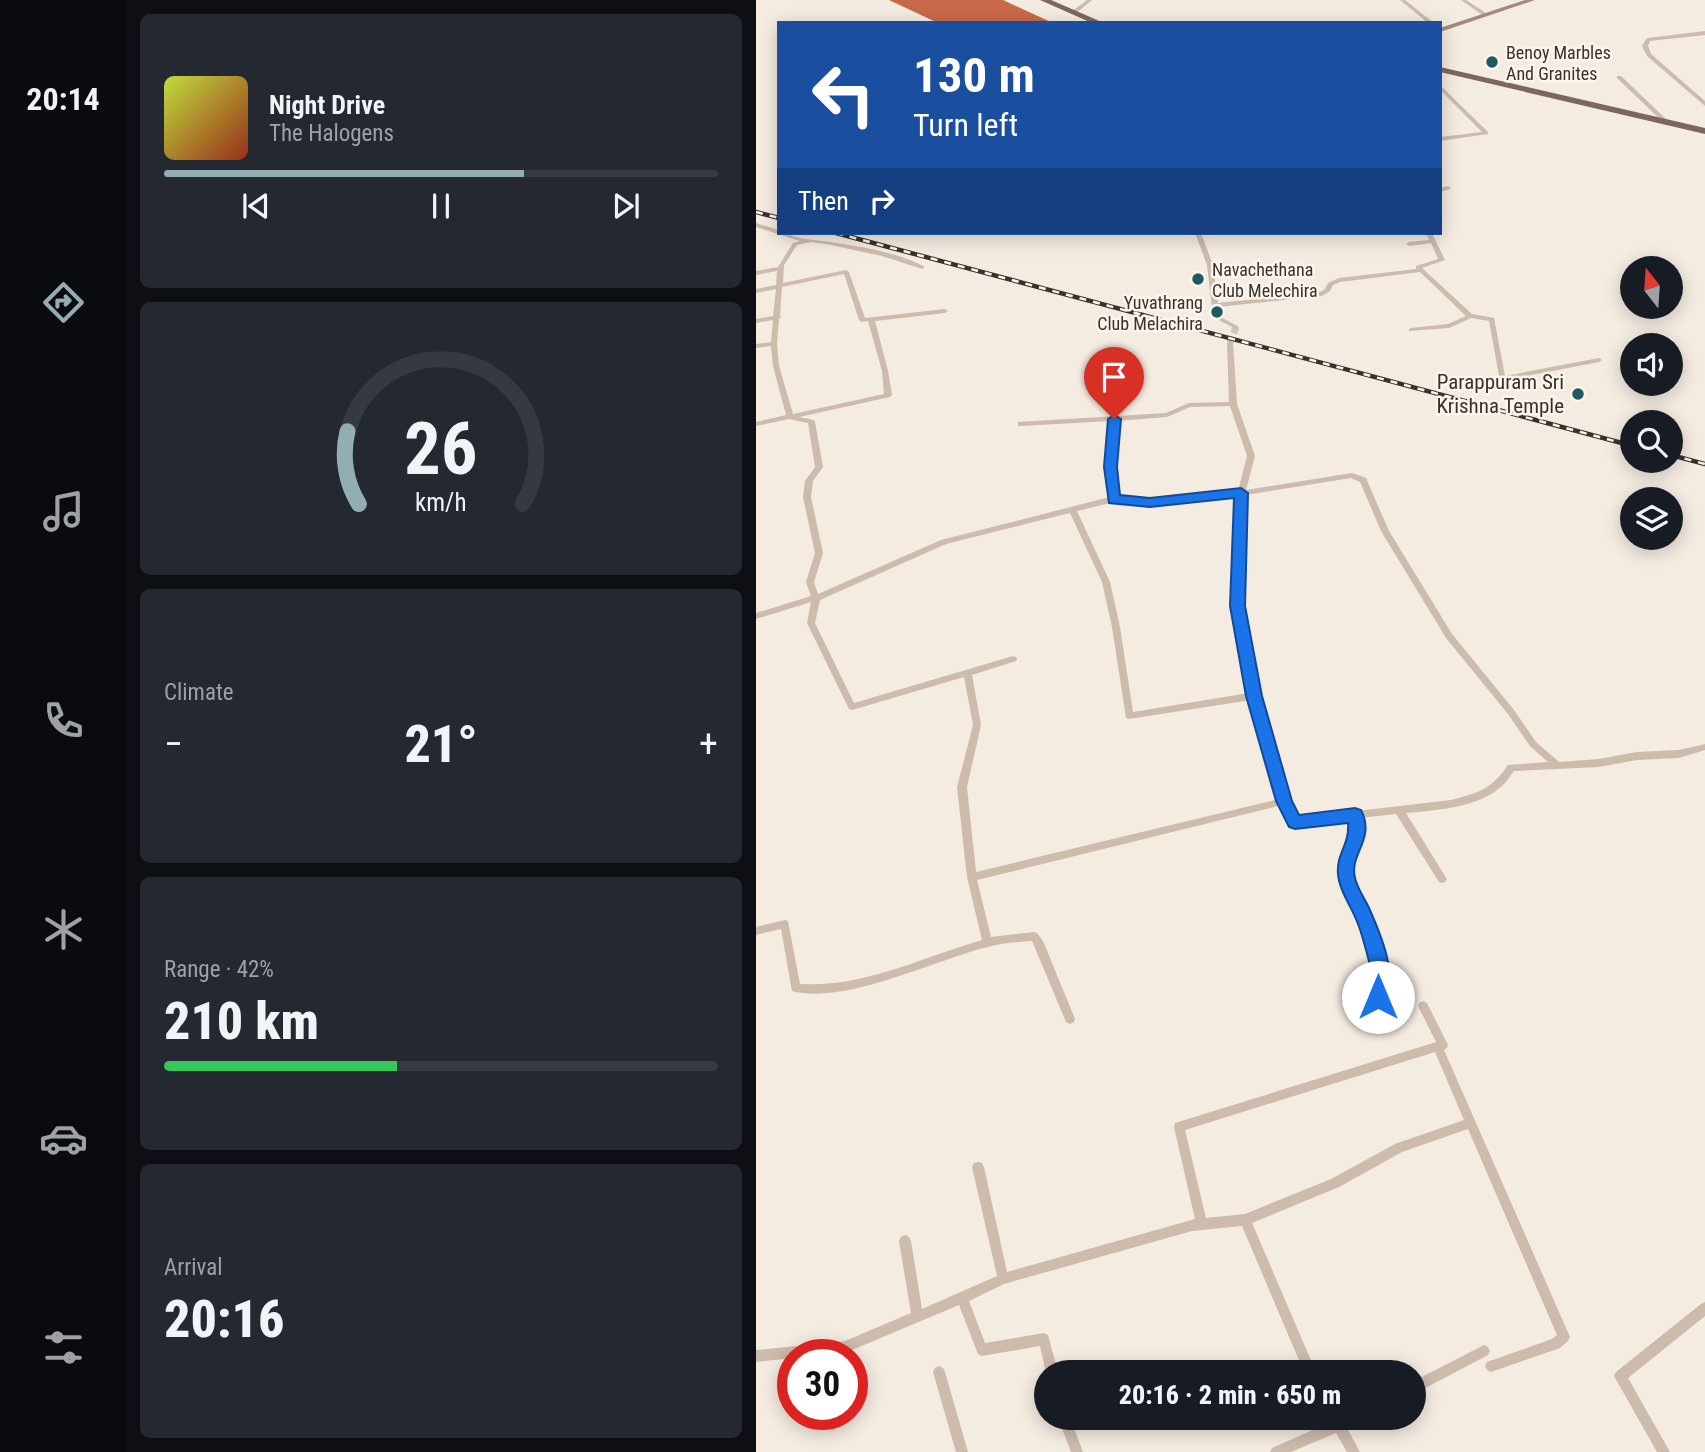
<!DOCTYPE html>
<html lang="en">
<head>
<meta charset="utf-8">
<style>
	body { margin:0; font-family:"Roboto Condensed",sans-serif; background:#242831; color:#f1f3f6; height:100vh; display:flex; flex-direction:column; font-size:26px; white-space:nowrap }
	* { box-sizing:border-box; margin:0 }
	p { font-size:23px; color:#9ea1a6 }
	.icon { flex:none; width:38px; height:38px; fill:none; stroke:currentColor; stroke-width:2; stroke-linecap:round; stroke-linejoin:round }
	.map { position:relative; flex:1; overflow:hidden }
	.sheet { display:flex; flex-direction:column; gap:14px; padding:14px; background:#0d0f14; width:630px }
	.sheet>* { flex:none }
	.banner { position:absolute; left:21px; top:21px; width:665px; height:214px; border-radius:0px; box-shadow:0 4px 18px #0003; background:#1a4fa0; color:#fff; overflow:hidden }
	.needle { width:46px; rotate:343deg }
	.fabs { position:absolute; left:864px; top:256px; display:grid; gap:14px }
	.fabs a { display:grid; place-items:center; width:63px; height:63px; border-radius:50%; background:#171b24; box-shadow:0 4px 18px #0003; font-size:35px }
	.speed { position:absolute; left:21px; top:1339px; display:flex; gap:14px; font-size:35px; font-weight:700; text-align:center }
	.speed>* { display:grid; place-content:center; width:91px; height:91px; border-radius:50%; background:#171b24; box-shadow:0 4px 18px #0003; line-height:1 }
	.speed .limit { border:10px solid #d22; background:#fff; color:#111 }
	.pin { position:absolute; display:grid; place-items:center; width:60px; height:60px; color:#fff; margin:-72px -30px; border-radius:50% 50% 50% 0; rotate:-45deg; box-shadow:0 0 7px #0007 }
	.pin .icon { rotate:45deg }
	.me { position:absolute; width:77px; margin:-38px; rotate:0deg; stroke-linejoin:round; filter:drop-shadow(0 0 5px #0008) }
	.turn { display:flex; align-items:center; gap:24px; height:147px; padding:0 21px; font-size:32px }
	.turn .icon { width:91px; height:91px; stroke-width:2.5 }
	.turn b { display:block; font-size:49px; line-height:60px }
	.then { display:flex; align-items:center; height:66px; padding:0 21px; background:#0003; gap:14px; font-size:26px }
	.big { font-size:52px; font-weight:800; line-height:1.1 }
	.sheet .tile { flex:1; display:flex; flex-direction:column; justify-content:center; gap:10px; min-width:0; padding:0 24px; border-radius:10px; background:#242831 }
	.sheet .dial { align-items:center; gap:0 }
	.dial svg { height:182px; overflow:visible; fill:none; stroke:#363941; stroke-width:7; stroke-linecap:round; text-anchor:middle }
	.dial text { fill:#f1f3f6; stroke:none }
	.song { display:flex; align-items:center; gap:21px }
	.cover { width:84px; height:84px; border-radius:10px; background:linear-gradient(135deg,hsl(70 70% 55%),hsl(10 70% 35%)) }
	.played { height:7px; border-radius:4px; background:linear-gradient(90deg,#92aeb2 65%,#363941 65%) }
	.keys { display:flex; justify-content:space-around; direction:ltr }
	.heat { display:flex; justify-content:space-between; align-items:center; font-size:38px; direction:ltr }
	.charge { height:10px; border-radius:5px; background:linear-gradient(90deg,#34c759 42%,#363941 0) }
	.trip { position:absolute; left:278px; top:1360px; width:392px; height:70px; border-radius:35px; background:#171b24; box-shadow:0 4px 18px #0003; font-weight:800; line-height:70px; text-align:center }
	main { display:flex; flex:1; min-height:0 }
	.tab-bar { display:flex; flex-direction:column; width:126px; justify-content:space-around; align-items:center; background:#090b0e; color:#9ea1a6 }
	.tab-bar .icon { width:49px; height:49px }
	.tab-bar .selected { color:#92aeb2 }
	.tab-bar b { font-size:32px; color:#f1f3f6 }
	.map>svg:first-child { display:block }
	.building { fill:#c8694b }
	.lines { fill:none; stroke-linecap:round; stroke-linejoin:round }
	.street-tunnel { stroke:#cfc6bd; stroke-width:7; stroke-dasharray:7 3.5; stroke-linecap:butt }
	.street { fill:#cdbbac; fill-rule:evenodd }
	.secondary { fill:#a18a7d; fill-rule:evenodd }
	.primary { fill:#7d675c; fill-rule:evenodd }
	.rail-casing { stroke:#3b302b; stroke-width:4.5 }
	.rail { stroke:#fbf5ee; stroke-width:2.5; stroke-dasharray:7; stroke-linecap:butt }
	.route { fill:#1a73e8; stroke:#114b97; stroke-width:2 }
	.poi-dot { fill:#1f5a5e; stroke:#fbf5ee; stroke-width:2.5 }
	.labels { text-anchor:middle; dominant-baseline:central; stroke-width:5; stroke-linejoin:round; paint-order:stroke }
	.far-poi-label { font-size:18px; fill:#3b302b; stroke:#fbf5ee; text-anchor:start }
	.poi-label { font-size:21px; fill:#3b302b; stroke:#fbf5ee; text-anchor:end }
</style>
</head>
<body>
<main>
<nav class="tab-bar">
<b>20:14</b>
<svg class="icon selected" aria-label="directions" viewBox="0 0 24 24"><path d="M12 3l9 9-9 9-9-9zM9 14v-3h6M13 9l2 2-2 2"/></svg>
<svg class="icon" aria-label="music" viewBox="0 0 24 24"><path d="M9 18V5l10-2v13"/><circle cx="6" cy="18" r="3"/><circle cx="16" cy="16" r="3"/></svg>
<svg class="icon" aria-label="phone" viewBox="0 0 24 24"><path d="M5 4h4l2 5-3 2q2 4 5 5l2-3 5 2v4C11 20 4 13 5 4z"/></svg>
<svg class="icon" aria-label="climate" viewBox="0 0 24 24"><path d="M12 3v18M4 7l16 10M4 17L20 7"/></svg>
<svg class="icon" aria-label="car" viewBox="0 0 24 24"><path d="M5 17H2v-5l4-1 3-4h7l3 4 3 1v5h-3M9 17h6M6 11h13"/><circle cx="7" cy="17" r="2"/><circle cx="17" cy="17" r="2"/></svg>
<svg class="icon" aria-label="filters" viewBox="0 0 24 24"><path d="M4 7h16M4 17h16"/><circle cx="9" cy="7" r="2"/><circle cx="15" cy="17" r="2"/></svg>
</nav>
<section class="sheet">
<div class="tile">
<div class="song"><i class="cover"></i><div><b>Night Drive</b><p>The Halogens</p></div></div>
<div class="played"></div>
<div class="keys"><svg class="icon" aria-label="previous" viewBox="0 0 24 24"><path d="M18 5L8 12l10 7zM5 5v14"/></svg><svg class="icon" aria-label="pause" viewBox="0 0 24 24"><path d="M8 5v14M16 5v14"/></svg><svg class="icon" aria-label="next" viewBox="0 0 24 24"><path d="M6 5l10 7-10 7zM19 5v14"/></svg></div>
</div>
<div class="tile dial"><svg viewBox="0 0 100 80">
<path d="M14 69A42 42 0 1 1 86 69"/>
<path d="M14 69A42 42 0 0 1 9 37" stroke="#92aeb2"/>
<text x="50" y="56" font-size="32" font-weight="700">26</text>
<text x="50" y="72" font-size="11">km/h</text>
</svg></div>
<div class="tile"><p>Climate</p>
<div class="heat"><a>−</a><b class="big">21°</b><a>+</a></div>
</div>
<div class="tile"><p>Range · 42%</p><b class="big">210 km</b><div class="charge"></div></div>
<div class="tile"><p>Arrival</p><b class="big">20:16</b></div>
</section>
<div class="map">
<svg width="949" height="1452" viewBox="0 0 949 1452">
	<rect width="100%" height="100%" fill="#f4ebe1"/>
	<path class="building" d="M133,0H247L297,23H182Z"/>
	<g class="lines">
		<path class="street-tunnel" d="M474,343L480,327"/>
		<path class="street" d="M331,0H336L319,14H315V12Z
			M644,0H649L678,23H672Z
			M705,0H710L733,15L728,16Z
			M949,31V35L894,41L892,46L895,54L949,101V106L891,56L886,46L890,39L892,38Z
			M861,76H865L912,121V123H908L861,78Z
			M684,85L732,132V134L684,141V137L726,132L684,90Z
			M692,186L695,188L694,189L684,192V188Z
			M0,223L23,230V233C33,233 40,238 50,239C85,243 138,250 169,267L166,269L126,256L70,244L55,242L41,245L28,265L27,283L90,270L93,272L109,318L189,309L192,311L189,313L119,321L132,371L136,395L134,397L43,417L58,420L59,422L67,467L57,481L55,497L67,553L58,582L62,594L185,540L354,497L351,466L354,421L265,426H262V422L410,413L433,403L473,402L471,343L474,341L477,343L481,404L499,456L490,490L596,473L610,478L633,531L696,634L758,710L780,742L803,762L843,759L881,752L923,750L949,744V750L923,758L881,760L843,767L758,771C754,776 751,781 747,785C723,808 681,810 650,813L689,876L691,879L689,882L686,883L683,882L640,814L604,818L607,837L595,864V879L616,922L624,950L629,970L627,997L626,1000L622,1002L618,1000L617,997L619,970L614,950L606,922L585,879V864L597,837L595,819C576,822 555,828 536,825L526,805L221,880L235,937L278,932L281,933L287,941L319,1019L318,1022L314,1024L310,1022L276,941C260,942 244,943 228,948C177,961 87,1005 36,991L25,929L0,935V927L29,920L32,921L44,984C107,988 167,957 226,940L211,877L201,787L217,725L208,677L96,710L93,709L51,623L55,602L0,619V613L55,596L50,582L59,553L47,497L49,481L59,467L52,423L33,419L0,426V422L30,415L17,366L15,346L0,348V344L15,342L17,320L0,323V319L17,316L20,289L0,293V289L20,285L21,271L0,275V271L22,267L37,243L44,241L0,227ZM88,274L103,320L106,322L112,321L126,371L128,394L37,414L23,366L21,343L23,319L25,317L24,315L26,287ZM474,406L491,456L482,491L394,499L362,497L359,466L361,421L411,417L434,407ZM595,478L604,482L625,531L690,638L752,714L774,746L792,762L752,765C735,790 722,793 695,800L542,818L533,801L502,696L486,606L487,503L489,495ZM481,496L479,503L478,606L493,693L377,712L364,627L354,582L321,511L358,502L394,505ZM314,513L346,582L356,627L370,718L373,719L495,700L523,799L220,872L211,787L225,725L216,675L260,661L261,659L260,657L257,656L98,703L59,623L64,600L190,544Z
			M439,233H445L457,265L462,303L564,292L569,289L572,283L583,278L660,269V266L682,259L675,243L653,246L650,244L653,242L673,240L670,233H676L689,260L666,268L716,314L738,318L749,376L843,358L846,360L843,362L744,381L733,321L715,318L693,328L653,331V329L655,328L692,324L710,316L664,272L584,282L577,285L574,291L566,296L462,307L463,316L483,327L480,329L478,328L457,317L451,265Z
			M667,1001L671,1003L692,1045L691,1048L688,1050L814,1337L812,1341L804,1348L735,1372L731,1370L729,1366L731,1362L796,1339L801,1335L712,1129L646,1152L583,1187L496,1223L560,1372H548L486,1226L436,1231L248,1284L213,1301L229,1343L288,1333L292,1335L302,1372H290V1373L284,1346L226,1356L222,1354L203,1305L89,1353L37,1354V1358L0,1362V1350L89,1341L155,1313L143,1241L145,1237L149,1235L153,1237L155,1241L166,1309L241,1276L216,1167L218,1163L222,1162L226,1163L228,1167L251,1272L439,1219L418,1127L419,1123L677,1043L680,1042L662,1006L663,1003ZM679,1052L708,1120L639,1144L575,1179L489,1214L450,1218L429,1130Z
			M949,1302V1316L872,1378L914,1452H901L858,1376L860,1372L945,1304Z
			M728,1345L732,1347L734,1351L732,1355L658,1394V1381Z
			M183,1366L187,1368L189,1372L212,1452H200L177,1372L179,1368Z
			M302,1418H314L327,1452H315Z
			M573,1418H606L604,1422L591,1428L604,1452H591L580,1433L535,1452H514L516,1448L575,1422Z"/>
		<path class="secondary" d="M769,0H779L684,32V28Z"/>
		<path class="primary" d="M284,0H295L348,23H336Z
			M684,67L949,128V134L684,72Z"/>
		<defs>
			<path id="rail" d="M0,212L23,218
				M80,233L877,446
				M915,455L949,464"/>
		</defs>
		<use href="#rail" class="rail-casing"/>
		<use href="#rail" class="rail"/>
	</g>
	<path class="route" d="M358,415L365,419L361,467L364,495L394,498L485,488L492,493L489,606L506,696L536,801L543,815L599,808L605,810C620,840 593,853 599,878C601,888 609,899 613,908C625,935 642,974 629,1003L622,1006L616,1003C610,990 616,975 613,961C609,947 606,932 600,919C594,905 583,889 582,874C580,854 594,844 592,823L539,829L533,827L520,801L490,696L474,606L478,498L394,507L353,503L348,467L352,419Z"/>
	<g class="poi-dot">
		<circle cx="736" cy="62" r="7"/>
		<circle cx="442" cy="279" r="7"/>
		<circle cx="461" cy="312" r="7"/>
		<circle cx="822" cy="394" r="7"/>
	</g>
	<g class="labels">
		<g class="far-poi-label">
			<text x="750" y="52">Benoy Marbles<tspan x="750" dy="21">And Granites</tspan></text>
			<text x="456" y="269">Navachethana<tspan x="456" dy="21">Club Melechira</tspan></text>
			<text x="447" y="302" text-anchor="end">Yuvathrang<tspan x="447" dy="21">Club Melachira</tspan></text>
		</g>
		<g class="poi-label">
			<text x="808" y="382">Parappuram Sri<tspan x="808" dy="24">Krishna Temple</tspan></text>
		</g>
	</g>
</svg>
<div class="fabs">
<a><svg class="needle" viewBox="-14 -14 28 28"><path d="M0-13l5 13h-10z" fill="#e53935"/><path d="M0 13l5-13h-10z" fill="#9ea1a6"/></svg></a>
<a><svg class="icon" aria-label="sound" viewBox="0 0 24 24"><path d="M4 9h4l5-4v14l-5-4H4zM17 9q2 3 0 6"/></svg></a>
<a><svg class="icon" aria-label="search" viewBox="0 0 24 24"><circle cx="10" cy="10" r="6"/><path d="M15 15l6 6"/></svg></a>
<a><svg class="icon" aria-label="layers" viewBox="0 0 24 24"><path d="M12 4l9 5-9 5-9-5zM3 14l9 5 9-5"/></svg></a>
</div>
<div class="speed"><div class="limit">30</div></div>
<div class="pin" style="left:358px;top:419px;background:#d93025"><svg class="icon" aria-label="arrive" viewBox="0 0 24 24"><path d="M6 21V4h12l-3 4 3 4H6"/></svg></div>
<svg class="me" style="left:622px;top:997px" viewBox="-20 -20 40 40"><circle r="19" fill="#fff"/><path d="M0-13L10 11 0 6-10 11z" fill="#1a73e8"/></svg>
<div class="trip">20:16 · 2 min · 650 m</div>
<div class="banner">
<div class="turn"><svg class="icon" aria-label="left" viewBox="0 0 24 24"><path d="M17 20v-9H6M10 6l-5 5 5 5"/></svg><div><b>130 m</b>Turn left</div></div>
<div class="then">Then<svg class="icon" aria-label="right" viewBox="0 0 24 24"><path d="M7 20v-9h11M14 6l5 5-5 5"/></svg></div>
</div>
</div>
</main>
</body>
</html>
